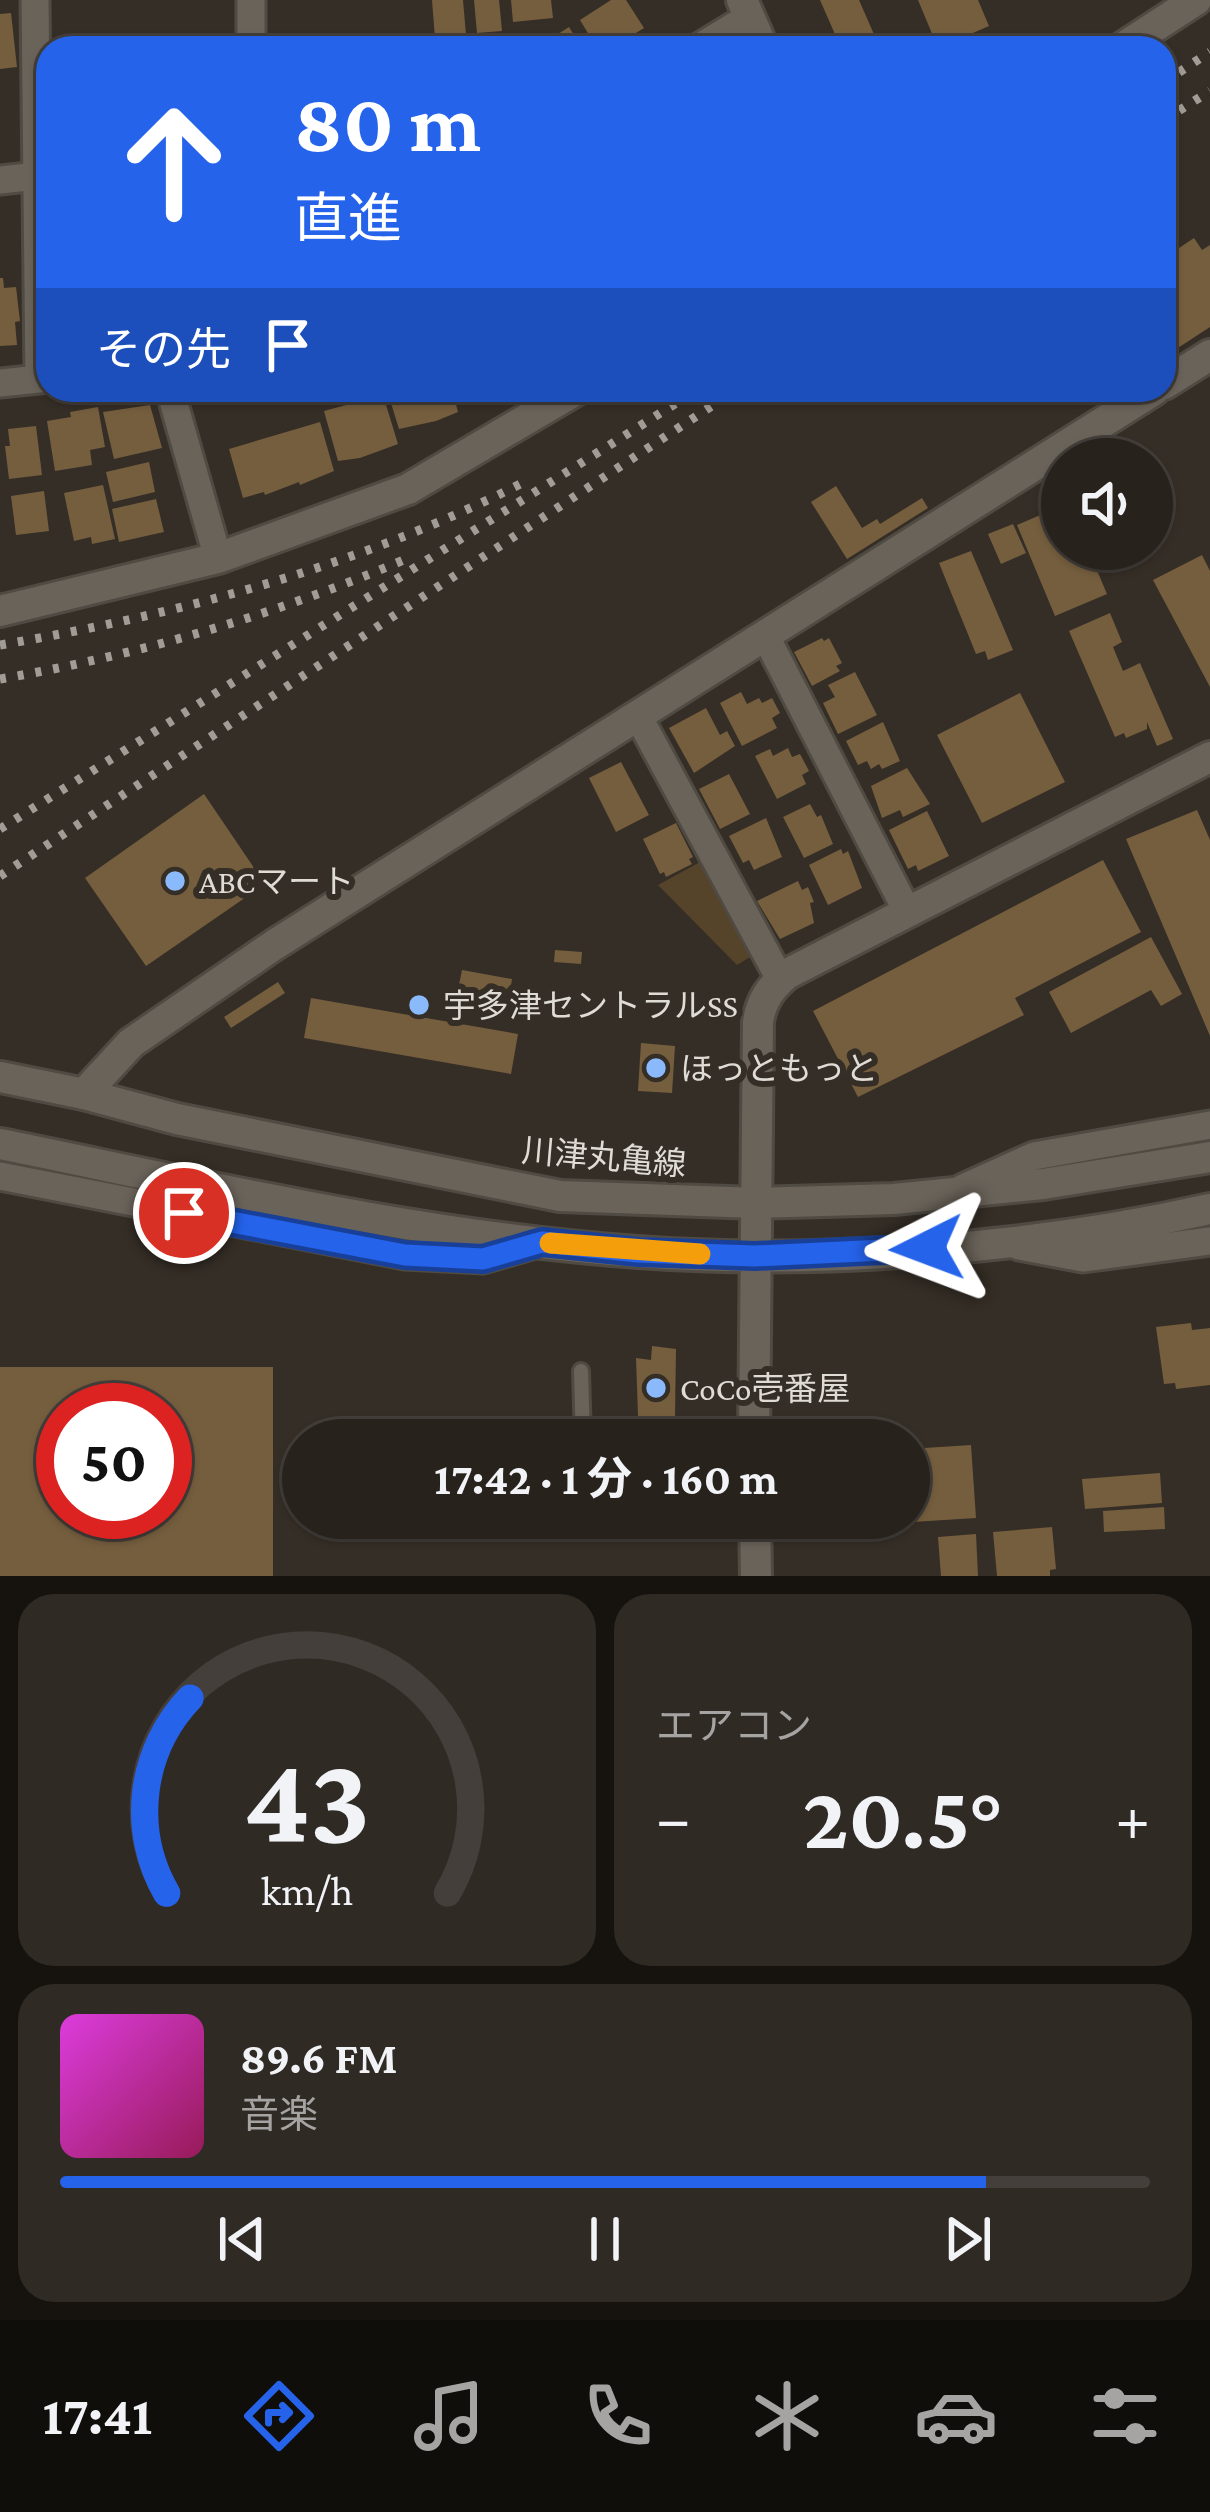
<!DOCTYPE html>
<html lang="ja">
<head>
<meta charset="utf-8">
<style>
	body { margin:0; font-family:"Crimson Pro","Noto Sans JP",serif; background:#302a25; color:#f1f3f6; height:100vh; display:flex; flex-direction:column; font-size:45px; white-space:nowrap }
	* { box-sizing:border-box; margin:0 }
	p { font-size:39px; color:#a5a4a3 }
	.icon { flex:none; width:66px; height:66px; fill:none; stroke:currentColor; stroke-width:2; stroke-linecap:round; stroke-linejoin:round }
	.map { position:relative; height:1576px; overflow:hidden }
	.details { display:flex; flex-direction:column; gap:18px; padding:18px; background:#16130f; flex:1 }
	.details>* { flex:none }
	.guide { position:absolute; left:36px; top:36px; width:1140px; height:366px; border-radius:36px; box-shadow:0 3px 9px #0004,0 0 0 3px #443f3b; background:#2563eb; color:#fff; overflow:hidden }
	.tools { position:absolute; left:1041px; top:438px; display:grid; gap:24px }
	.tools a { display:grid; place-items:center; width:132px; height:132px; border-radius:50%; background:#28221c; box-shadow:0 3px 9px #0004,0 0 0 3px #443f3b; font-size:60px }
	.speed { position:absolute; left:36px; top:1383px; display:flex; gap:24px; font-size:60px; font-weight:700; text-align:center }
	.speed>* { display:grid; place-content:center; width:156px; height:156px; border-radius:50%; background:#28221c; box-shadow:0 3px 9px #0004,0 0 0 3px #443f3b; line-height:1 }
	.speed .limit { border:18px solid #d22; background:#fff; color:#111 }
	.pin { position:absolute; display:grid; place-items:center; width:102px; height:102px; color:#fff; margin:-51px; border:6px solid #fff; border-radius:50%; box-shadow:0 3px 12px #0007 }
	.me { position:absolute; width:132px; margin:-66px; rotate:267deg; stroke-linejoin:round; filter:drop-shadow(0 0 9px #0008) }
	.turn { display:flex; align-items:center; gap:42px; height:252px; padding:0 60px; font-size:54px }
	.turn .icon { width:156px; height:156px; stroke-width:2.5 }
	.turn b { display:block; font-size:84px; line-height:102px }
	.then { display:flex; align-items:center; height:114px; padding:0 60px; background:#0003; gap:24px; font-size:45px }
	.big { font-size:90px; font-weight:700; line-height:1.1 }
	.details .tile { flex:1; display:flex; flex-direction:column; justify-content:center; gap:18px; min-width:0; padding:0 42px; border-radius:36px; background:#302a25 }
	.details .dial { align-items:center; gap:0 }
	.dial svg { height:312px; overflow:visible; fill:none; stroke:#443f3b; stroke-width:7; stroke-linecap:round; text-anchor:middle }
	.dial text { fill:#f1f3f6; stroke:none }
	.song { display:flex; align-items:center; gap:36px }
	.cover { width:144px; height:144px; border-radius:18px; background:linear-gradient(135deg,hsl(300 70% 55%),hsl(330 70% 35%)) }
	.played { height:12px; border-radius:6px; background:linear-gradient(90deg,#2563eb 85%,#443f3b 85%) }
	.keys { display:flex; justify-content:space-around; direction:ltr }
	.heat { display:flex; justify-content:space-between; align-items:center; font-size:66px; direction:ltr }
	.details .tiles { flex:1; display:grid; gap:18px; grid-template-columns:1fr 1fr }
	.tile:last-child { grid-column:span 2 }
	.trip { position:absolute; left:282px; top:1419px; width:648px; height:120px; border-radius:60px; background:#28221c; box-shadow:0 3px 9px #0004,0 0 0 3px #443f3b; font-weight:700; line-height:120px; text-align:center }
	.tab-bar { display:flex; height:192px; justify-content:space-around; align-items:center; background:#100e0b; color:#a5a4a3 }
	.tab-bar .icon { width:84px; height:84px }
	.tab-bar .current { color:#2563eb }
	.tab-bar b { font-size:54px; color:#f1f3f6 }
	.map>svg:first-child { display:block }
	.green { fill:#55432a }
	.building { fill:#755e3e; fill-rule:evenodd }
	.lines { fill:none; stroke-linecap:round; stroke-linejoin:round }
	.service-casing { stroke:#4f4a42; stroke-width:20 }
	.minor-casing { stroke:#4f4a42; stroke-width:33 }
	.tertiary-casing { stroke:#4f4a42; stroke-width:36 }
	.secondary-casing { stroke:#4f4a42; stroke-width:36 }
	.service { stroke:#6a635a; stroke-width:14 }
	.minor { stroke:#6a635a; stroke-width:27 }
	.tertiary { stroke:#6a635a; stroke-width:30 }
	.secondary { stroke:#6a635a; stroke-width:30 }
	.rail { stroke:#a19c95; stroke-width:9; stroke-dasharray:6 12; stroke-linecap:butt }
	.route-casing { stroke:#184099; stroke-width:30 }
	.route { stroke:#2563eb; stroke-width:21 }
	.slow { stroke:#f59e0b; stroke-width:21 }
	.poi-dot { fill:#8bbafc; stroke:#352e26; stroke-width:4.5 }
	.labels { text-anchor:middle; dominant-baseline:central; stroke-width:12; stroke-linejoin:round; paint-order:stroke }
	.poi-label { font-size:33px; fill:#dfdbd5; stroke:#352e26; text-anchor:start }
	.street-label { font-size:33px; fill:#dfdbd5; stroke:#352e26 }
</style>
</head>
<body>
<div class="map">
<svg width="1210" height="1576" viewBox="0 0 1210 1576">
	<rect width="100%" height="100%" fill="#352e26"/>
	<path class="green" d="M700,862L750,957L737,965L658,885Z"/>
	<path class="building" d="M432,0H463L466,35L435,38Z
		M474,0H499L502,31L477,33Z
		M511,0H551L553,18L513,22Z
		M611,0H626L644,28L612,48H597L580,20Z
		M820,0H859L880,48H841Z
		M918,0H978L989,26L938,48Z
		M11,13L17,67L0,69V14Z
		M569,27L582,48H536Z
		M1194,238L1202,250L1210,245V327L1164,357V258Z
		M0,278H3L4,288L16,287L20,321L15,322L17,345L0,346Z
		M387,390H452L458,412L436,421L399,429Z
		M383,395L398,444L360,458L338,461L324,411Z
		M150,405L162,448L114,459L103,412Z
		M98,407L105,447L90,450L92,465L55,471L47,421L71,417L70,412Z
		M320,422L334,471L300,485L299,482L265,495L264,492L243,498L229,449Z
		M36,426L42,475L9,479L5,446H10L8,429Z
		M149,462L155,492L113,502L106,472Z
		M103,485L115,539L92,544L91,537L74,541L64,493Z
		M836,486L862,528L877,519L880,524L922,498L928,508L847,559L811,502Z
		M44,491L49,531L16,535L11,496Z
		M1062,491V549H1088L1107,594L1055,616L1017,525L1045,513L1040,500Z
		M156,499L164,532L119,542L112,509Z
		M1013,524L1026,553L1001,564L988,534Z
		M971,551L1013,650L988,660L985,651L976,654L939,563Z
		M1202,555L1210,571V687L1153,580Z
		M1110,613L1122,642L1113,647L1123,671L1140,663L1173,739L1157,746L1147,722V729L1126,738L1124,733L1115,737L1069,631Z
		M822,638L824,641L829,638L842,663L836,666L840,671L812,686L794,652Z
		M855,672L877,715L838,734L823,703L835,697L828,685Z
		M741,692L747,704L759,698L762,703L772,698L780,713L772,718L777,728L742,746L720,703Z
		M1020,693L1065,782L982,823L937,735Z
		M706,708L720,735L727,731L735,746L694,773L669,728Z
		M883,722L900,761L882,769L879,764L871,769L867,761L858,765L846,741Z
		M788,748L792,757L800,754L809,771L802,775L806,784L777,799L755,756L770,749L773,756Z
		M621,762L649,815L616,832L589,778Z
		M907,768L930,804L903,817L900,810L882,818L871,786Z
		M729,774L750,814L720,829L699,789Z
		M204,794L265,884L146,966L85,878Z
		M810,804L817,817L821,815L833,844L804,858L783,817Z
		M1197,810L1210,840V1036L1126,839Z
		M927,811L949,856L918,871L916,865L908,869L889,830Z
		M766,818L782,857L754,870L749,860L743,863L729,836Z
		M676,823L693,857L689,859L692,864L666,877L664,872L660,874L643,839Z
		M841,849L843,854L848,851L862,888L828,905L809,865Z
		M1103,860L1141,932L1015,998L1024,1015L858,1097L813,1011Z
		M798,881L802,890L808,887L814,902L810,903L814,923L780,939L757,901Z
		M1151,937L1182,994L1161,1006L1151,990L1071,1033L1049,992Z
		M555,950L582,952L581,964L554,962Z
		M462,970L512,979L509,999L458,990Z
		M278,982L285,993L231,1028L224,1017Z
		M311,998L518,1034L511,1074L304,1038Z
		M641,1043L675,1046L672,1093L638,1091Z
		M1191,1323L1192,1330L1210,1328V1385L1176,1389L1175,1383L1164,1384L1156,1327Z
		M652,1346L676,1349L675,1417L638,1416L636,1358L651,1360Z
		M0,1367H273V1576H0ZM63,1410H165V1512H63Z
		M971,1445L976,1518L849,1526L848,1518H909V1449Z
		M1160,1473L1162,1503L1085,1509L1082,1479Z
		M1164,1507L1165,1529L1104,1532L1103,1511Z
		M1052,1527L1056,1569L1050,1570V1576H997L993,1532Z
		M976,1534L978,1576H941L938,1537Z"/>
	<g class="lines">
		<defs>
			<path id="service" d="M581,1371L583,1440"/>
			<path id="minor" d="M35,0L39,378
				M251,48V0
				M698,48L749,17
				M0,180L37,176
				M0,383L48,378
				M170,390L218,558
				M765,635L908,913
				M638,716L780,979
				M0,1176L405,1255L483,1259L538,1243
				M963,1188L1034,1156L1210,1125
				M1019,1246L1083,1258L1210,1241"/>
			<path id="tertiary" d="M742,0L763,48
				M1122,48L1196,0
				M1164,384L1210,355
				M0,611L218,558L408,489L576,390
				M84,1094L131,1043L274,945L1154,390
				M754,1440L758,1022C761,1001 770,988 787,974L1210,757
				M755,1518L756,1576"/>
			<path id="secondary" d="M0,1077L84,1094L177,1119L560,1196L757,1203L894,1199L1043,1184L1210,1157
				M0,1144C211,1187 423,1237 638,1252C819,1265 1033,1249 1210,1209"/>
		</defs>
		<use href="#service" class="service-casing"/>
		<use href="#minor" class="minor-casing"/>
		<use href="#tertiary" class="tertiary-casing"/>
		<use href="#secondary" class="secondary-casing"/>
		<use href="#service" class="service"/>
		<use href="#minor" class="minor"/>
		<use href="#tertiary" class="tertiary"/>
		<use href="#secondary" class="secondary"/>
		<path class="rail" d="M1164,82L1210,52
			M1164,120L1210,91
			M0,645C182,614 366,564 530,479
			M0,679C139,655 277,614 406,559
			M0,829L697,390
			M0,876L736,390"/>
	</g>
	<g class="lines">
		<defs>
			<path id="route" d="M184,1213L405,1255L483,1259L542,1242L638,1252L755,1256L927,1248"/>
		</defs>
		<use href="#route" class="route-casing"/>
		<use href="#route" class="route"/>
		<path class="slow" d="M550,1243L700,1254"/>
	</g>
	<g class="poi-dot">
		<circle cx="175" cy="881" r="12"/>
		<circle cx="419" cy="1005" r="12"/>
		<circle cx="656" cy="1068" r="12"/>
		<circle cx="656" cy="1388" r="12"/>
	</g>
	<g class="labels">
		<g class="poi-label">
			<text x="199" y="881">ABCマート</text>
			<text x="443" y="1005">宇多津セントラルSS</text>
			<text x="680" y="1068">ほっともっと</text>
			<text x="680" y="1388">CoCo壱番屋</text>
		</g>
		<g class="street-label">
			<text transform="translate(604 1157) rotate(5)">川津丸亀線</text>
		</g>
	</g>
</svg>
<div class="tools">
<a><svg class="icon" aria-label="sound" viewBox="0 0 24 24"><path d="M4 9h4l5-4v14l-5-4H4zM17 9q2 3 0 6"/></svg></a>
</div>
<div class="speed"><div class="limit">50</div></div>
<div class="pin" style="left:184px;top:1213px;background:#d93025"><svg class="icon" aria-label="arrive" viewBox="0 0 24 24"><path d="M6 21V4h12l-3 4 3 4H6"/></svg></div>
<svg class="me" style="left:927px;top:1248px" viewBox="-20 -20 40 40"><path d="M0-17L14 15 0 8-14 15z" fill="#2563eb" stroke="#fff" stroke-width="4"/></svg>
<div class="trip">17:42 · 1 分 · 160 m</div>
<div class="guide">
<div class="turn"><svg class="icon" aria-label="ahead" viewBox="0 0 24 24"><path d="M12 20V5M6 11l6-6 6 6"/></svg><div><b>80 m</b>直進</div></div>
<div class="then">その先<svg class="icon" aria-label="arrive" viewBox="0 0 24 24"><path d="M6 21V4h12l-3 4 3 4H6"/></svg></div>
</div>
</div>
<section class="details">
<div class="tiles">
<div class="tile dial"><svg viewBox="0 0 100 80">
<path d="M14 69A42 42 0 1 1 86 69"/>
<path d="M14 69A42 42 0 0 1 20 19" stroke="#2563eb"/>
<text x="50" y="56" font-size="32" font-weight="700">43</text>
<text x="50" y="72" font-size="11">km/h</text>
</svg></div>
<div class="tile"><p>エアコン</p>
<div class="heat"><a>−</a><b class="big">20.5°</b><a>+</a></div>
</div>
<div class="tile">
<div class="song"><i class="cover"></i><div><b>89.6 FM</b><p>音楽</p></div></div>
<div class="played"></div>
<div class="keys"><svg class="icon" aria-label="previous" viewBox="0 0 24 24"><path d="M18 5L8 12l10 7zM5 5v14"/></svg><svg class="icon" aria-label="pause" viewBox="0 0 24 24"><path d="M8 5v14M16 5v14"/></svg><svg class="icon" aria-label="next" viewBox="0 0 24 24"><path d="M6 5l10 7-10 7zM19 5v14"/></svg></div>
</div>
</div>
</section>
<nav class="tab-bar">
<b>17:41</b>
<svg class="icon current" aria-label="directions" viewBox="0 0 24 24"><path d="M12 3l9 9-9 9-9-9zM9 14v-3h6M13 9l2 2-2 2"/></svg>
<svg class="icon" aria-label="music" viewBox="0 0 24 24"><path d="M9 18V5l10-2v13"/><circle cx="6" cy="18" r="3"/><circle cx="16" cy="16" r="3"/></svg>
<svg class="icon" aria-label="phone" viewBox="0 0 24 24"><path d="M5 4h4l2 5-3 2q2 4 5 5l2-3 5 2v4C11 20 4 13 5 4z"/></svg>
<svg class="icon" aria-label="climate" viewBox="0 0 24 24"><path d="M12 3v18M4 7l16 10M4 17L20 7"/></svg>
<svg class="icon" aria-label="car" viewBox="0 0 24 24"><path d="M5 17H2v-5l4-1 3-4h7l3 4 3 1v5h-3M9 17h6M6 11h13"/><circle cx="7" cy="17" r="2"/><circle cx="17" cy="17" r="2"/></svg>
<svg class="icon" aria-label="filters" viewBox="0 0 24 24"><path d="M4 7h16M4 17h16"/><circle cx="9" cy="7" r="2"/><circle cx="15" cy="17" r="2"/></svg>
</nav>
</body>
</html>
